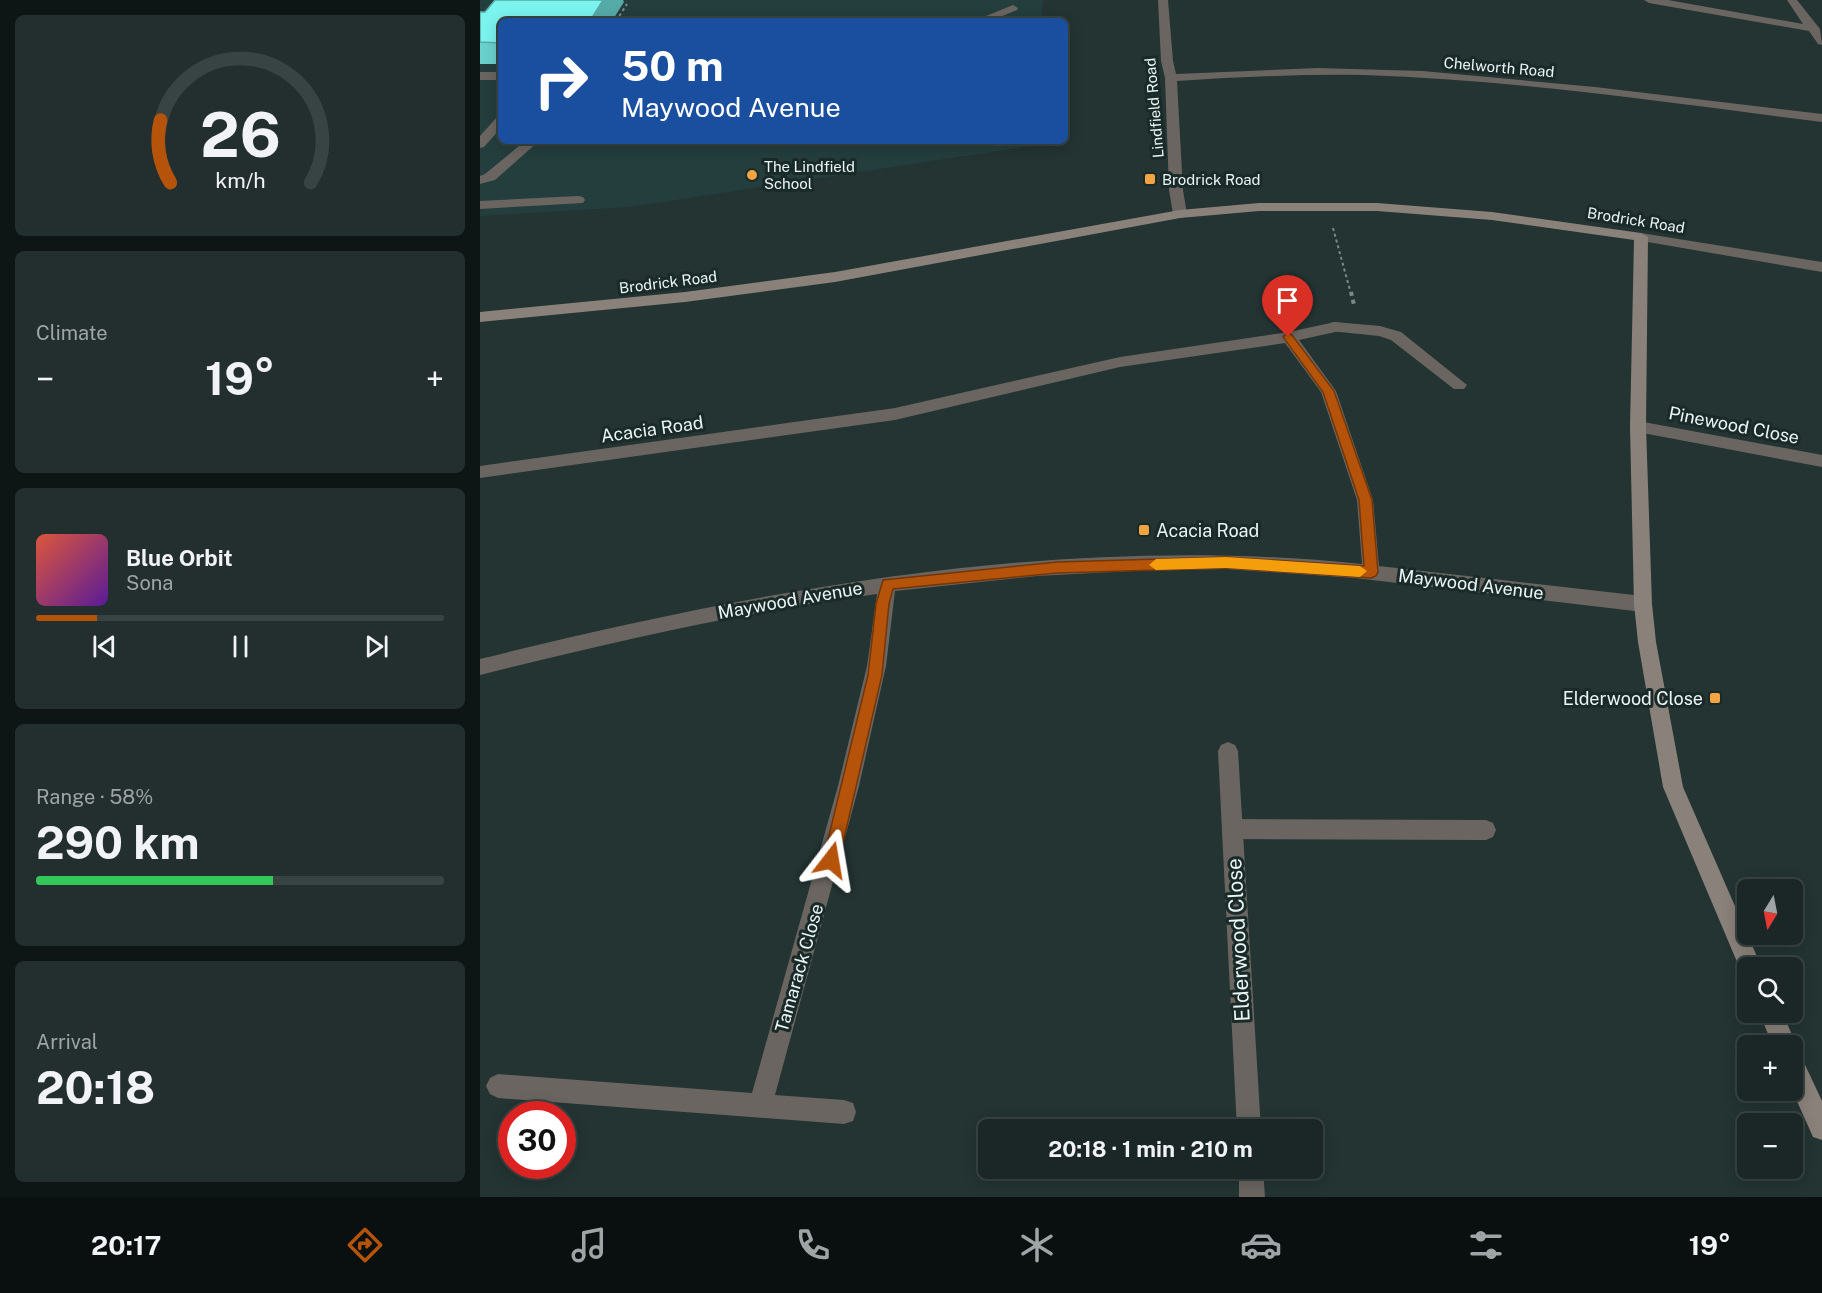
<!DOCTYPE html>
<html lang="en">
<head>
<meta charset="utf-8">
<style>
	body { margin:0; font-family:"Public Sans",sans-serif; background:#232f2e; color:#f1f3f6; height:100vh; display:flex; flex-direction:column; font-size:22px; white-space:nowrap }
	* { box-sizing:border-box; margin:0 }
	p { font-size:20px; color:#9fa5a7 }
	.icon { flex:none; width:33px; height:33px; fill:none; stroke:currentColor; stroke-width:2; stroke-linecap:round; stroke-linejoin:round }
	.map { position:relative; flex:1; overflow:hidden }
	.drawer { display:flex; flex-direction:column; gap:15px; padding:15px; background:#0e1515; width:480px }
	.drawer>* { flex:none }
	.banner { position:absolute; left:18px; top:18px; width:570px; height:126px; border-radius:9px; box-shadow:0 3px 15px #0003,0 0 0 2px #384443; background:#1a4fa0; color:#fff; overflow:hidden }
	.needle { width:39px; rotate:190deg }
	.controls { position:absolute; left:1257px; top:879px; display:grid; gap:12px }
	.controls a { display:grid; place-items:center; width:66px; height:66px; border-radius:9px; background:#1a2726; box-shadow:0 3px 15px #0003,0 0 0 2px #384443; font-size:30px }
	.speed { position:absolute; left:18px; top:1101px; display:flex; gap:12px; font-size:30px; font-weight:700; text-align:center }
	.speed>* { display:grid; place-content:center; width:78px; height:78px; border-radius:50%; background:#1a2726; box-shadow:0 3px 15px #0003,0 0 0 2px #384443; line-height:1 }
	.speed .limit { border:9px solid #d22; background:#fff; color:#111 }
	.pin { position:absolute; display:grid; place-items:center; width:51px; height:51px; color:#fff; margin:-62px -26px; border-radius:50% 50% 50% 0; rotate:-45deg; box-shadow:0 0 6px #0007 }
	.pin .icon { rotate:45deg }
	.me { position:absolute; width:66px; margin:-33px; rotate:14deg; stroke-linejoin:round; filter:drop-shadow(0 0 4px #0008) }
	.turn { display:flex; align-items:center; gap:21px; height:126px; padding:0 24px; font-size:27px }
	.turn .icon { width:78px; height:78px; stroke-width:2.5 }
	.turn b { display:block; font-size:42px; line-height:51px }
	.big { font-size:45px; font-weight:700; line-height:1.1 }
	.drawer .tile { flex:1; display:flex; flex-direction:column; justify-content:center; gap:9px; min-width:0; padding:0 21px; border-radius:9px; background:#232f2e }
	.drawer .dial { align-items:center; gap:0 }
	.dial svg { height:156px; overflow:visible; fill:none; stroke:#384443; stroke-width:7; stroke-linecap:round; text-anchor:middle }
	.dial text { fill:#f1f3f6; stroke:none }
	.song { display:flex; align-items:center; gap:18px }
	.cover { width:72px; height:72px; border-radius:9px; background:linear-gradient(135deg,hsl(10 70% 55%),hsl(270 70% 35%)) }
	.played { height:6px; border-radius:3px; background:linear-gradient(90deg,#b45309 15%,#384443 15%) }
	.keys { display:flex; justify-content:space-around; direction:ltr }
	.heat { display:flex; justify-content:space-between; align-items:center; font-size:33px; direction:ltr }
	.charge { height:9px; border-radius:4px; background:linear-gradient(90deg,#34c759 58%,#384443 0) }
	.trip { position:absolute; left:498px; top:1119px; width:345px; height:60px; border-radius:9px; background:#1a2726; box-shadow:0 3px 15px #0003,0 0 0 2px #384443; font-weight:700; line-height:60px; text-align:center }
	.menu { display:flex; height:96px; justify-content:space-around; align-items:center; background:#0a100f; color:#9fa5a7 }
	.menu .icon { width:42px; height:42px }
	.menu .selected { color:#b45309 }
	.menu b { font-size:27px; color:#f1f3f6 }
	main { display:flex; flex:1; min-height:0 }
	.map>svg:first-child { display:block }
	.built { fill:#243e3d }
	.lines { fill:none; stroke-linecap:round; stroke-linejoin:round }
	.path-far1 { stroke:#7b8988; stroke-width:2; stroke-dasharray:3 3; stroke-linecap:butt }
	.path { stroke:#7b8988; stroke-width:4; stroke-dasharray:4 4; stroke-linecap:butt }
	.lane { fill:#6a6560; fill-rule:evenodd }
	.street { fill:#6a6560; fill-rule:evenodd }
	.secondary { fill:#8a827a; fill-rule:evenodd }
	.wall { fill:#6ad1cd }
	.shaded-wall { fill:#56aaa7 }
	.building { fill:#7bf3ee; stroke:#56aaa7; stroke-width:1.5 }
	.route { fill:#b45309; stroke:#753606; stroke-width:1.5 }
	.slow { fill:#f59e0b }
	.poi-dot { fill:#f3a442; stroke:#192a29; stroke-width:2 }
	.labels { text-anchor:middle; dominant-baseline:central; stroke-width:6; stroke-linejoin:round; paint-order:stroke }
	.far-street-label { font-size:15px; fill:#eaf5f4; stroke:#192a29 }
	.far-poi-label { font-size:15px; fill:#eaf5f4; stroke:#192a29; text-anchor:start }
	.street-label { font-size:18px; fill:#eaf5f4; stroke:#192a29 }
	.poi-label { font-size:18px; fill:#eaf5f4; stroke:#192a29; text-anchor:start }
	.near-street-label { font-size:21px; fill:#eaf5f4; stroke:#192a29 }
</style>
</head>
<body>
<main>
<section class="drawer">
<div class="tile dial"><svg viewBox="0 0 100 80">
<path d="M14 69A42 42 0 1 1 86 69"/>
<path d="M14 69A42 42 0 0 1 9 37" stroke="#b45309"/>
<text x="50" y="56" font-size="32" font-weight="700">26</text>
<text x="50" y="72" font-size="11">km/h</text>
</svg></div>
<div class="tile"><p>Climate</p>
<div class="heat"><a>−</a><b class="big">19°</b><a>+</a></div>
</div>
<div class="tile">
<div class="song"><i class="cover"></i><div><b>Blue Orbit</b><p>Sona</p></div></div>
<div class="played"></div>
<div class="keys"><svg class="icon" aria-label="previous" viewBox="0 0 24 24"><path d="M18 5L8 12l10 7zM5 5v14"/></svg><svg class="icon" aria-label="pause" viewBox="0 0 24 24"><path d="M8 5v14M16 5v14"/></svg><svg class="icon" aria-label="next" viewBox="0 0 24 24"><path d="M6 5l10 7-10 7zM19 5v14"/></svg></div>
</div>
<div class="tile"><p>Range · 58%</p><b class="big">290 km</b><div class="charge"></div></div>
<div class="tile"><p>Arrival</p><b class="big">20:18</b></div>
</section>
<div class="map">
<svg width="1342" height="1197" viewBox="0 0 1342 1197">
	<rect width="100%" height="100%" fill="#233433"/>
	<path class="built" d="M0,0H563L561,21H21V141H551V146L149,207L0,216Z"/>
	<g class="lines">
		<path class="path-far1" d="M136,21L147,4
			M853,228L871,294"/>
		<path class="path" d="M871,292L874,305"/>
		<path class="lane" d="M533,5L538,8L537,10L510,21H494Z
			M0,72H21V80H0Z
			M21,116V128L4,147L0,148V136L17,117Z
			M45,141H59L15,180L0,184V176L5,174Z
			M98,196L103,197L105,200L103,203L0,209V201Z
			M855,322L900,326L921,332L987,385L984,389H974L911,340L899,336L850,331L848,327L850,323Z
			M752,819L1006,820L1013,823L1016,830L1013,837L1006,840L752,839L745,836L742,829L745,822Z"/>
		<path class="street" d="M678,0H688L693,61L696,74L837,68L943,71L1115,87L1342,114V122C1190,103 1037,80 884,75C822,74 759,77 697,81L703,190L707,214L700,218L693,214L689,190L685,78L681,61Z
			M1164,0H1188L1323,24L1307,0H1317L1340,29L1342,45L1338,44L1329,31L1169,3Z
			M1161,233L1342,262V272L1156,240L1154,237Z
			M855,322L860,323L862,327L860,331L819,340L856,391L893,500L899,566L1163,596L1169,599L1172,604L1169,609L1163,612L875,578L746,569L652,571L557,576L415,591L406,666L379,786L295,1095L364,1100L373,1103L376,1112L373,1121L364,1124L18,1098L10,1094L6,1086L10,1078L18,1074L272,1093L358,786L387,666L397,594C263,612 131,642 0,675V659C286,588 585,533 882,564L877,500L841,392L805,343L640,367L415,420L0,478V466L415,408L640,357L809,332Z
			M1158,421L1342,455V467L1152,431L1150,427L1152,423Z
			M748,742L755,745L758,751L781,1130H757L738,751L741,745Z
			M759,1168H783L785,1197H759Z"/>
		<path class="secondary" d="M779,203H897L1012,212L1161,233L1168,237L1166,427L1172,604L1176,642L1203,787L1282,968H1268V978L1263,976L1183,787L1158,642L1154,604L1150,427L1154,240L1012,220L897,211H779L700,218L355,282L205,302L0,322V312L205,292L355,272L700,210Z
			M1279,1012H1302L1317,1046L1315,1051L1320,1054L1342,1101V1140L1333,1137L1312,1090V1046H1293Z"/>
	</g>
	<path class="wall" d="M144,2L21,21V64H0V12Z"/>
	<path class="shaded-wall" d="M123,0H143L144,2L132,21H110Z"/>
	<path class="building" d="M15,0H123L110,21H21V43L0,42V12H5Z"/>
	<path class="route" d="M808,333L812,335L854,391L892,500L898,572L896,576L891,578L746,568L577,573L413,589L409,604L402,675L359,860L356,865L351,867L345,865L343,860L388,675L396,604L403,580L577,562L746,557L884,566L879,500L843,392L803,337Z"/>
	<path class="slow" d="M746,557L880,566L887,571L880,577L746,568L676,570L669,565L676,559Z"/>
	<g class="poi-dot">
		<circle cx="272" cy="175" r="6"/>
		<rect x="664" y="173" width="12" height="12" rx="3"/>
		<rect x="658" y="524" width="12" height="12" rx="3"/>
		<rect x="1229" y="692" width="12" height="12" rx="3"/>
	</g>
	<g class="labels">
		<g class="far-street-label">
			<text transform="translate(1019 67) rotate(5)">Chelworth Road</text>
			<text transform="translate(674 108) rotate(-95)">Lindfield Road</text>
			<text transform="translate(1156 220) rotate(9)">Brodrick Road</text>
			<text transform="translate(188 282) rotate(-7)">Brodrick Road</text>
		</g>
		<g class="far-poi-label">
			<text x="284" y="166">The Lindfield<tspan x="284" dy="17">School</tspan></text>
			<text x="682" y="179">Brodrick Road</text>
		</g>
		<g class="street-label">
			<text transform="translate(1254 425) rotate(11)">Pinewood Close</text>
			<text transform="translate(172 429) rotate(-8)">Acacia Road</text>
			<text transform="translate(991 584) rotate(7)">Maywood Avenue</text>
			<text transform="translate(310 600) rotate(-10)">Maywood Avenue</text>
			<text transform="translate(319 968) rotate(-74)">Tamarack Close</text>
		</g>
		<g class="poi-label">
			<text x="676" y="530">Acacia Road</text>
			<text x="1223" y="698" text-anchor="end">Elderwood Close</text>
		</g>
		<g class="near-street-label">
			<text transform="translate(758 940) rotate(-93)">Elderwood Close</text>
		</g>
	</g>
</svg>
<div class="controls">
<a><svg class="needle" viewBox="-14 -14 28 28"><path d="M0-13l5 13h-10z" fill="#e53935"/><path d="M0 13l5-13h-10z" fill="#9fa5a7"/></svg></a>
<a><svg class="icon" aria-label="search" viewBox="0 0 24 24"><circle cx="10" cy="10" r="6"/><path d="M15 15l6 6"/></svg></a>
<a>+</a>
<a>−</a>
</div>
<div class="speed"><div class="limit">30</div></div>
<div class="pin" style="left:808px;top:337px;background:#d93025"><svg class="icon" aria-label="arrive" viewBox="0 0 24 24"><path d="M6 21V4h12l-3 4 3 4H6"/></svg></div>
<svg class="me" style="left:351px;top:860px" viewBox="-20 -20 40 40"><path d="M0-17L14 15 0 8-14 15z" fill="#b45309" stroke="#fff" stroke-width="4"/></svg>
<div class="trip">20:18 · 1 min · 210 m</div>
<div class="banner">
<div class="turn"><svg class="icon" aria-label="right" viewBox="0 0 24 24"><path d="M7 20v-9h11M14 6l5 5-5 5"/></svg><div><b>50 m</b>Maywood Avenue</div></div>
</div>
</div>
</main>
<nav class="menu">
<b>20:17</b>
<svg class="icon selected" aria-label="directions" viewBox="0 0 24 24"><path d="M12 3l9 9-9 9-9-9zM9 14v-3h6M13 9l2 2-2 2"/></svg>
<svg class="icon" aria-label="music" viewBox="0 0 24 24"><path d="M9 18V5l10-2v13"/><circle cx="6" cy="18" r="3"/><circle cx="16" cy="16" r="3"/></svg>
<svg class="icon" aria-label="phone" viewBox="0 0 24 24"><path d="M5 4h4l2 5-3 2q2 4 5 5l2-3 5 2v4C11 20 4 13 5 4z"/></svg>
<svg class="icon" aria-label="climate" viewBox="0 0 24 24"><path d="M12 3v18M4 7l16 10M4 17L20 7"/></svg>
<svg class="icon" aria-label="car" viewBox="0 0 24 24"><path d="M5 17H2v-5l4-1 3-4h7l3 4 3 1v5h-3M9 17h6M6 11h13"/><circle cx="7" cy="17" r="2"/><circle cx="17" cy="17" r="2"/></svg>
<svg class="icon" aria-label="filters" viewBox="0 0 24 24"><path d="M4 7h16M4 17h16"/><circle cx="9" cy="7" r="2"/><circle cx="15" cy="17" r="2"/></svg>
<b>19°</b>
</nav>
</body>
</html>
